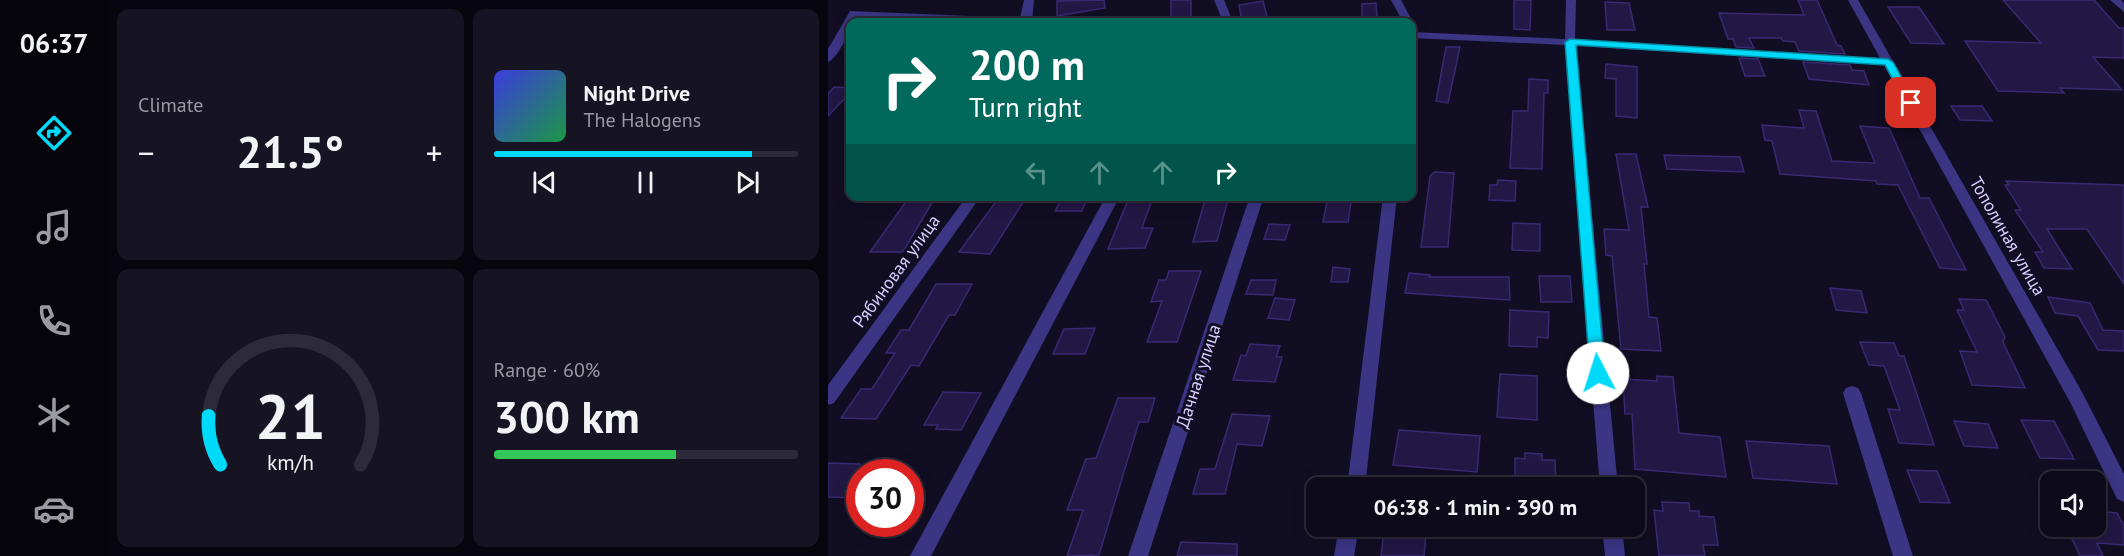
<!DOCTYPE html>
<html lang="en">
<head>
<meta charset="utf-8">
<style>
	body { margin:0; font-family:"PT Sans",sans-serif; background:#161323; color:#f1f3f6; height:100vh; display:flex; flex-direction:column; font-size:22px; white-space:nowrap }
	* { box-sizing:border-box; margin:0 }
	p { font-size:20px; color:#9a9aa2 }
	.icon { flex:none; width:33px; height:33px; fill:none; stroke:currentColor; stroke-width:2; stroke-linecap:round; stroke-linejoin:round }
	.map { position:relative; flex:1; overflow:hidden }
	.sheet { display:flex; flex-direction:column; gap:9px; padding:9px; background:#07060e; width:720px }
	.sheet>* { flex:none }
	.guide { position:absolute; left:18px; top:18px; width:570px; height:183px; border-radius:12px; box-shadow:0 3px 15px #0003,0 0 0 2px #2d2b39; background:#00695c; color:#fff; overflow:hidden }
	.controls { position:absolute; left:1212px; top:471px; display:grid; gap:12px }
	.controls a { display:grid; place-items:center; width:66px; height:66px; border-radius:12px; background:#0d0a1a; box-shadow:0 3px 15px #0003,0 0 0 2px #2d2b39; font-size:30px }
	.speed { position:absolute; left:18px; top:459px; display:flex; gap:12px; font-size:30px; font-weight:700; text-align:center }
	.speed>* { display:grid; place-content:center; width:78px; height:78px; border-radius:50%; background:#0d0a1a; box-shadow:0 3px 15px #0003,0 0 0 2px #2d2b39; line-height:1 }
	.speed .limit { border:9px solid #d22; background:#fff; color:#111 }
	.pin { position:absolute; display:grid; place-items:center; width:51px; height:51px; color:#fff; margin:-26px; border-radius:12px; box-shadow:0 3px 9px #0006 }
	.me { position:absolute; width:66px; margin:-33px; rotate:355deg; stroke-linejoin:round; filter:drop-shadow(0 0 4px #0008) }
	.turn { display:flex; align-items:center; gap:21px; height:126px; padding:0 24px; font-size:27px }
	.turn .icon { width:78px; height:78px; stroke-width:2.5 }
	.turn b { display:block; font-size:42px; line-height:51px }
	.lanes { display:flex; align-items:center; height:57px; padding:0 24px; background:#0003; justify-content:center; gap:30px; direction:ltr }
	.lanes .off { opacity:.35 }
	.big { font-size:45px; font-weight:700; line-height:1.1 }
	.sheet .card { flex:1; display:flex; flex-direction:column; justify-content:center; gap:9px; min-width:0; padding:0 21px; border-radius:12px; background:#161323 }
	.sheet .dial { align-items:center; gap:0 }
	.dial svg { height:156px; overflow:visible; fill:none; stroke:#2d2b39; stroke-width:7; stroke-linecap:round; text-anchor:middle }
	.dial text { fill:#f1f3f6; stroke:none }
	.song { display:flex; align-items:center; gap:18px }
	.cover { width:72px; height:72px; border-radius:9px; background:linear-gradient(135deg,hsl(240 70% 55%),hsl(140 70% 35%)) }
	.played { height:6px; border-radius:3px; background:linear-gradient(90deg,#00dafa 85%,#2d2b39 85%) }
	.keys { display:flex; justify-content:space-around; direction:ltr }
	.heat { display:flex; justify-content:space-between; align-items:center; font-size:33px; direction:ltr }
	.charge { height:9px; border-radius:4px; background:linear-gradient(90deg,#34c759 60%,#2d2b39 0) }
	.sheet .tiles { flex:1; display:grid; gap:9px; grid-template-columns:repeat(2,1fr) }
	.trip { position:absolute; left:478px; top:477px; width:339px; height:60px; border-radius:12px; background:#0d0a1a; box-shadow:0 3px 15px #0003,0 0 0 2px #2d2b39; font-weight:700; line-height:60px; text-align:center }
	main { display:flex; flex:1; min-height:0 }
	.tab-bar { display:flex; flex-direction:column; width:108px; justify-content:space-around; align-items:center; background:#05040a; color:#9a9aa2 }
	.tab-bar .icon { width:42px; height:42px }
	.tab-bar .on { color:#00dafa }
	.tab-bar b { font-size:27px; color:#f1f3f6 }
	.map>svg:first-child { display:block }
	.building { fill:#221845; stroke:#392972; stroke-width:1.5 }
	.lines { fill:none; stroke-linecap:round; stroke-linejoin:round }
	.minor { fill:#3b3584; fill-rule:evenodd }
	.route { fill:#00dafa; stroke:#008ea2; stroke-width:1.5 }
	.labels { text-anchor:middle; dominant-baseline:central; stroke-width:6; stroke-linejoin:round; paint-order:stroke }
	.street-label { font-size:18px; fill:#d6cfff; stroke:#110d23 }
</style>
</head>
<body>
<main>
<nav class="tab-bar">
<b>06:37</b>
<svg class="icon on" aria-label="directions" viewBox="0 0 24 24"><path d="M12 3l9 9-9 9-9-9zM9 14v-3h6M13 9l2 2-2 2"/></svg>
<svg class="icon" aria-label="music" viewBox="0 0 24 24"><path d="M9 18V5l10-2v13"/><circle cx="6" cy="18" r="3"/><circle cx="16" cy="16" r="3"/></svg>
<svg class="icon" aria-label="phone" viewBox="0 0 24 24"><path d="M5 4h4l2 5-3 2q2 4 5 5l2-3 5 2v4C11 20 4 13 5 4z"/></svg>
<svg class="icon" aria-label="climate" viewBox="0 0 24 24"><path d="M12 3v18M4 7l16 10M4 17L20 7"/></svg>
<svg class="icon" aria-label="car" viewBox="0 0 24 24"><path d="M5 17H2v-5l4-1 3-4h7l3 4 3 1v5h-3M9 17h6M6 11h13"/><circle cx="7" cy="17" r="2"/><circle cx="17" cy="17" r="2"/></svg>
</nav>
<section class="sheet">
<div class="tiles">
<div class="card"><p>Climate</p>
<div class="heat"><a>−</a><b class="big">21.5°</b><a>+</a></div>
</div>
<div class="card">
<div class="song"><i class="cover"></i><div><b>Night Drive</b><p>The Halogens</p></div></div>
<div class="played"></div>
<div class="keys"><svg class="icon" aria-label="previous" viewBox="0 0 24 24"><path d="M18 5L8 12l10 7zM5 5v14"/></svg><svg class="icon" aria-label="pause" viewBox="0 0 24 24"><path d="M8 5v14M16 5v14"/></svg><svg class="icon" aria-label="next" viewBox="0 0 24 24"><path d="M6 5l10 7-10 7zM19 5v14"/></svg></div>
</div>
<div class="card dial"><svg viewBox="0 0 100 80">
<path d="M14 69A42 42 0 1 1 86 69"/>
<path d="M14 69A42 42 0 0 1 8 44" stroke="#00dafa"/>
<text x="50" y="56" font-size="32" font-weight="700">21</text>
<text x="50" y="72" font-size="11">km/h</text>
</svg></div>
<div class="card"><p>Range · 60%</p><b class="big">300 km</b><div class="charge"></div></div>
</div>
</section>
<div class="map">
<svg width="1296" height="556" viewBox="0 0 1296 556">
	<rect width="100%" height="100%" fill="#110d23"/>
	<path class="building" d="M276,0L277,8L229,16V1Z
		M343,0H363V22H343Z
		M686,0H703L702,30L686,29Z
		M970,0H989L1009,45L1013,46L1017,54L971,51L967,42L955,41L953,38H921L926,48L908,47L905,39H900L891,13L976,15Z
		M1175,0H1266L1291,28H1296V58L1265,57L1294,90L1232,88L1236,93L1170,91L1137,41L1213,43Z
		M435,1L439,16L414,21L411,5Z
		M777,2L801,3L807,30H779Z
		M548,3L549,17L534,18V4Z
		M1060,7H1091L1116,44L1083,43Z
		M618,47H632L620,103L608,101Z
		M911,58L930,59L937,76H917Z
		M975,62L1022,65L1024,70L1036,71L1041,85L981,79Z
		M778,64L809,67V118L788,116V79L777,78Z
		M701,79L720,80V93H716L714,169L682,168L685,111H700Z
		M6,87L22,88V93L0,116V94Z
		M1123,106H1154L1164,121L1132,120Z
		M971,110L988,111L1004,161L1047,163L1032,126L1061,128L1092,198H1101L1138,270L1112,268L1070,185L1049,184L1048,181L952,174L944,141L937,140L934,125L976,128Z
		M788,154H808L820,207H813L819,264H816L821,317L829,318L833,351L793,349L784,256L778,255L776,229L801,230Z
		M836,155L912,157L916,172L839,169Z
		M606,172L626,173L620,247H593L602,176Z
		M670,180L688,181L687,201L661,200L662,185H669Z
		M1178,181L1296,185V284L1259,229H1219L1244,269L1216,268L1207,252H1215L1187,210H1193L1177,185H1181Z
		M82,196H108L75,252H42Z
		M172,196H199L162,254L131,252Z
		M235,196H260L254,211H227Z
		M378,196H401L389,241L365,242Z
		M500,196H524L520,222H495Z
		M300,200H324L314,228H325L317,248L280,249Z
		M685,223L712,224V251L684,250Z
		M441,224L462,225L457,240L436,239Z
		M505,267L522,269L520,282H503Z
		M341,271H373L349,342H319L334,301L323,302L331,280H338Z
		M581,273L602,275L601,277H681L682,300L577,293Z
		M711,276H742L744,302H713Z
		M423,280H448L445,295L418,294Z
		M108,284H144L127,315H121L91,366L83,365L48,419L13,418L33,389H44L67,353H58L73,330H81Z
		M1002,288L1033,291L1039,313L1008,310Z
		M1220,297L1262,303L1275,330L1296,331V351L1270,350L1250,316L1227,313Z
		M447,298L467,300L461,320L440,318Z
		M1131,299L1158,300L1177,337L1175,342L1197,388L1144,385L1132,351L1149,352L1129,310H1136Z
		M682,310L721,312L720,338L709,337V347L681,346Z
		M267,328L257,354H225L236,329Z
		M1032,342L1066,343L1071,356H1076L1106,445L1071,443L1060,409L1072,410L1056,366L1041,365Z
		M422,344L452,346L448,357H454L447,382L405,380L413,355L418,356Z
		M672,374L709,376V420L669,417Z
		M829,376L845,377L851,433L892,437L898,477L807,469L804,414H797L795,379L829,381Z
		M115,392L153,393L133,430L108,429L110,425H96Z
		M290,398H327L320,422H311L271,555L239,556L255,510H239L258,459L268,458Z
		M404,414L442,416L434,446L409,444L397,494H365L372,469H387Z
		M1193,420L1226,421L1246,459L1212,458Z
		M1126,421L1160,424L1170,448L1136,446Z
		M571,430L652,436L649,472L565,465Z
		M918,441L1001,446L1009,484L925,478Z
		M697,453L714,454V460H727L728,484L687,482V458L697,459Z
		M0,463L32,464V498L0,497Z
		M1079,470L1109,471L1122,503L1092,502Z
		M834,502L861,503L862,511H871V516L886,517L890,545H875L877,556H831L826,510L835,511Z
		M1268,511L1289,513L1296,526V545L1269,543L1275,556H1252L1238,526H1268Z
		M556,531L598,534L596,556H553Z
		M353,542L409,544V556H349Z"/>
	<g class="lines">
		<path class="minor" d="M196,0H206L204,22H148L29,16L26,22H22C22,33 10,58 0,62V49L22,11L192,18Z
			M386,0H396L405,22H395Z
			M563,0H573L585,22L584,24L575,22Z
			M738,0H748L747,40L1052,58L1020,0H1030L1254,392L1296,474V502L1289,499L1242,402L1056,65L748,46L790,488H772L737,45L584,38V32L737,39Z
			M1282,0H1293L1296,3V12Z
			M139,196H153L6,403L0,405V385Z
			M278,196H292L103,556H82Z
			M422,196H436L320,556H300Z
			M555,196H569L537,488H519Z
			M1024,386L1030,388L1033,393L1085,556H1065L1015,393L1018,388Z
			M511,526H531L526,556H506Z
			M774,526H794L797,556H777Z"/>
	</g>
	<path class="route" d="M742,39L1060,59L1065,62L1088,103L1079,106L1057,65L748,45L777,373L770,379L762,373L737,42Z"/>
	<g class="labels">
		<g class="street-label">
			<text transform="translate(1180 236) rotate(60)">Тополиная улица</text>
			<text transform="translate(68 271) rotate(-54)">Рябиновая улица</text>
			<text transform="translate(370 376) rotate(-72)">Дачная улица</text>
		</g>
	</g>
</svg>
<div class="controls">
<a><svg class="icon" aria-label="sound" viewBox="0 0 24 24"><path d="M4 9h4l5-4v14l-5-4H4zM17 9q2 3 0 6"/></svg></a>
</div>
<div class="speed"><div class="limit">30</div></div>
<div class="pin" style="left:1083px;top:103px;background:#d93025"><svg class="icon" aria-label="arrive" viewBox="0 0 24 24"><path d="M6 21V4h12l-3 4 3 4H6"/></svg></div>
<svg class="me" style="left:770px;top:373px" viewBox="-20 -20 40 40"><circle r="19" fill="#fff"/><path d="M0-13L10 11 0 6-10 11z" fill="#00dafa"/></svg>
<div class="trip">06:38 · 1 min · 390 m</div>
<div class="guide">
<div class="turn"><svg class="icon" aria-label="right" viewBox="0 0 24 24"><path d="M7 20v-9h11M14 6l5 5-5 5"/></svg><div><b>200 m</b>Turn right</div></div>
<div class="lanes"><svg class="icon off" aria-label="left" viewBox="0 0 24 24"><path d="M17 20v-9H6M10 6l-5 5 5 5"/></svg><svg class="icon off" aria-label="ahead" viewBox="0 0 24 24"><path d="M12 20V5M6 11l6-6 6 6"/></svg><svg class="icon off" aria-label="ahead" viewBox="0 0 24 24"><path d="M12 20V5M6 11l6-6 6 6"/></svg><svg class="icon" aria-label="right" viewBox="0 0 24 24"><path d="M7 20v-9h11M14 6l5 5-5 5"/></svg></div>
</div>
</div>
</main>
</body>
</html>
